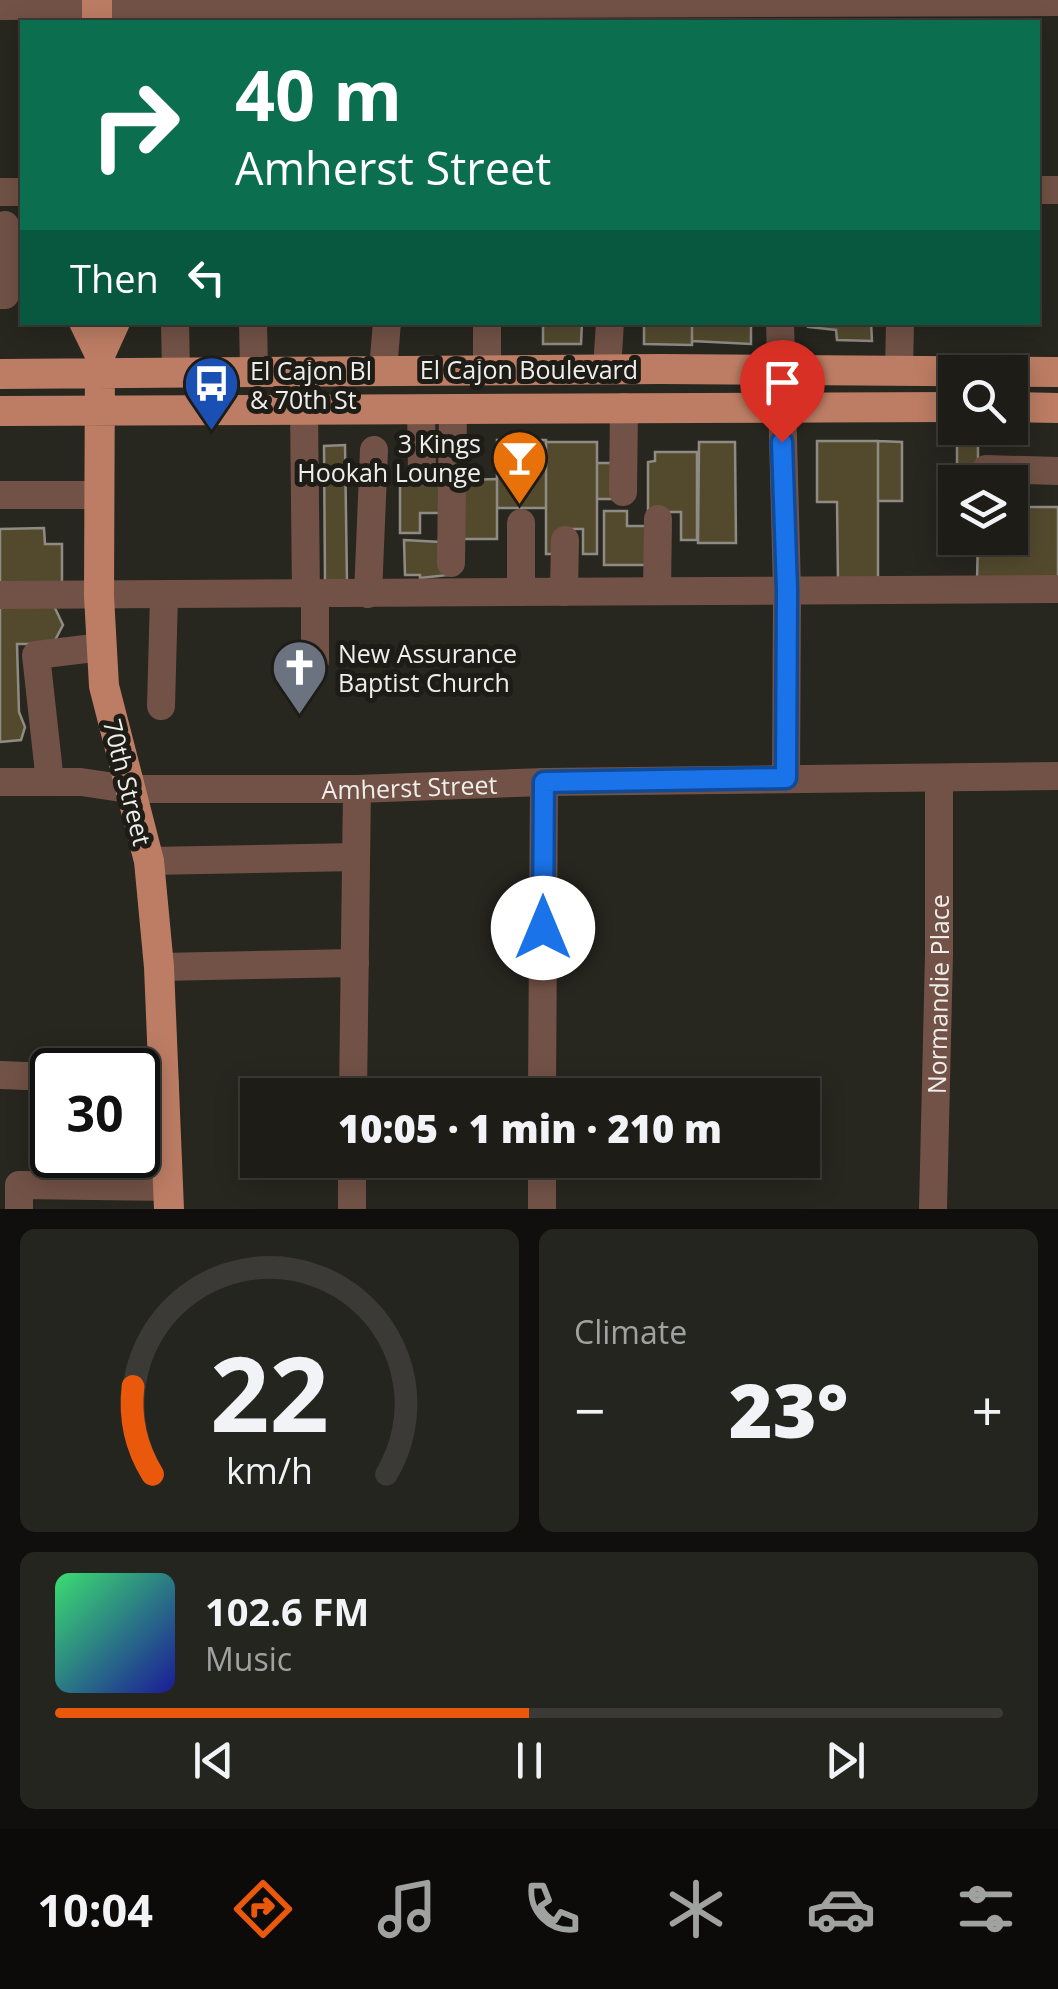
<!DOCTYPE html>
<html lang="en">
<head>
<meta charset="utf-8">
<style>
	body { margin:0; font-family:"Open Sans",sans-serif; background:#252520; color:#f1f3f6; height:100vh; display:flex; flex-direction:column; font-size:38px; white-space:nowrap }
	* { box-sizing:border-box; margin:0 }
	p { font-size:32px; color:#a0a1a1 }
	.icon { flex:none; width:55px; height:55px; fill:none; stroke:currentColor; stroke-width:2; stroke-linecap:round; stroke-linejoin:round }
	.map { position:relative; height:1209px; overflow:hidden }
	.side { display:flex; flex-direction:column; gap:20px; padding:20px; background:#100f0d; flex:1 }
	.side>* { flex:none }
	.banner { position:absolute; left:20px; top:20px; width:1020px; height:305px; border-radius:0px; box-shadow:0 5px 25px #0003,0 0 0 2px #3b3a36; background:#0b6e4f; color:#fff; overflow:hidden }
	.buttons { position:absolute; left:938px; top:355px; display:grid; gap:20px }
	.buttons a { display:grid; place-items:center; width:90px; height:90px; border-radius:0px; background:#1d1c17; box-shadow:0 5px 25px #0003,0 0 0 2px #3b3a36; font-size:50px }
	.speed { position:absolute; left:30px; top:1048px; display:flex; gap:20px; font-size:50px; font-weight:700; text-align:center }
	.speed>* { display:grid; place-content:center; width:130px; height:130px; border-radius:50%; background:#1d1c17; box-shadow:0 5px 25px #0003,0 0 0 2px #3b3a36; line-height:1 }
	.speed .limit { border:5px solid #111; border-radius:15px; background:#fff; color:#111 }
	.pin { position:absolute; display:grid; place-items:center; width:85px; height:85px; color:#fff; margin:-102px -42px; border-radius:50% 50% 50% 0; rotate:-45deg; box-shadow:0 0 10px #0007 }
	.pin .icon { rotate:45deg }
	.me { position:absolute; width:110px; margin:-55px; rotate:0deg; stroke-linejoin:round; filter:drop-shadow(0 0 8px #0008) }
	.turn { display:flex; align-items:center; gap:35px; height:210px; padding:0 50px; font-size:45px }
	.turn .icon { width:130px; height:130px; stroke-width:2.5 }
	.turn b { display:block; font-size:70px; line-height:85px }
	.then { display:flex; align-items:center; height:95px; padding:0 50px; background:#0003; gap:20px; font-size:38px }
	.big { font-size:75px; font-weight:800; line-height:1.1 }
	.side .widget { flex:1; display:flex; flex-direction:column; justify-content:center; gap:15px; min-width:0; padding:0 35px; border-radius:15px; background:#252520 }
	.side .dial { align-items:center; gap:0 }
	.dial svg { height:260px; overflow:visible; fill:none; stroke:#3b3a36; stroke-width:7; stroke-linecap:round; text-anchor:middle }
	.dial text { fill:#f1f3f6; stroke:none }
	.song { display:flex; align-items:center; gap:30px }
	.cover { width:120px; height:120px; border-radius:15px; background:linear-gradient(135deg,hsl(140 70% 55%),hsl(240 70% 35%)) }
	.played { height:10px; border-radius:5px; background:linear-gradient(90deg,#ea580c 50%,#3b3a36 50%) }
	.keys { display:flex; justify-content:space-around; direction:ltr }
	.heat { display:flex; justify-content:space-between; align-items:center; font-size:55px; direction:ltr }
	.side .tiles { flex:1; display:grid; gap:20px; grid-template-columns:1fr 1fr }
	.widget:last-child { grid-column:span 2 }
	.trip { position:absolute; left:240px; top:1078px; width:580px; height:100px; border-radius:0px; background:#1d1c17; box-shadow:0 5px 25px #0003,0 0 0 2px #3b3a36; font-weight:800; line-height:100px; text-align:center }
	.menu { display:flex; height:160px; justify-content:space-around; align-items:center; background:#0c0b09; color:#a0a1a1 }
	.menu .icon { width:70px; height:70px }
	.menu .active { color:#ea580c }
	.menu b { font-size:45px; color:#f1f3f6 }
	.map>svg:first-child { display:block }
	.building { fill:#534a2e; stroke:#8e8b84; stroke-width:2.5 }
	.lines { fill:none; stroke-linecap:round; stroke-linejoin:round }
	.minor { stroke:#725246; stroke-width:28 }
	.major { stroke:#bd7d64; stroke-width:30 }
	.route-casing { stroke:#114b97; stroke-width:25 }
	.route { stroke:#1a73e8; stroke-width:18 }
	.labels { text-anchor:middle; dominant-baseline:central; stroke-width:10; stroke-linejoin:round; paint-order:stroke }
	.street-label { font-size:25px; fill:#efeeea; stroke:#1e1c16 }
	.poi-label { font-size:25px; fill:#efeeea; stroke:#1e1c16; text-anchor:start }
</style>
</head>
<body>
<div class="map">
<svg width="1058" height="1209" viewBox="0 0 1058 1209">
	<rect width="100%" height="100%" fill="#27261f"/>
	<path class="building" d="M543,322H582L581,344H543Z
		M644,322H692V345L644,344Z
		M692,322H751V344L692,341Z
		M808,322H871L872,341L837,340L836,330L808,327Z
		M497,440H546V508H497Z
		M817,441H878V582H838L837,502H817Z
		M878,441L902,442V501H878Z
		M546,442H597V554H583V529H563L562,554H546Z
		M699,442H735L736,543H698Z
		M957,442H978V482H957Z
		M345,445L347,582H325L324,446Z
		M655,452H697V540H681V512H648V462L655,461Z
		M597,463H614V499H597Z
		M400,477H423V483H445V513H420V533H400Z
		M497,479V539H463V480Z
		M1010,507H1058V580L977,581L978,538H1010Z
		M604,511H627V526H647V565H604Z
		M44,528L45,544H62V585L0,583V529Z
		M404,540L441,542L448,575L420,578V575H405Z
		M54,606L63,625L53,644H17L19,712L25,727L21,740L0,742V607Z"/>
	<g class="lines">
		<g class="minor">
			<path d="M0,6L1058,2"/>
			<path d="M1038,190H1058"/>
			<path d="M0,192H22"/>
			<path d="M0,295H5V225"/>
			<path d="M175,322L176,372"/>
			<path d="M253,322L254,370"/>
			<path d="M780,322L787,590L786,779"/>
			<path d="M487,369V322"/>
			<path d="M607,369L610,322"/>
			<path d="M383,370L387,322"/>
			<path d="M899,371L900,322"/>
			<path d="M421,409L422,471"/>
			<path d="M304,410L306,594"/>
			<path d="M986,469L1058,471"/>
			<path d="M623,492L624,407"/>
			<path d="M0,495H100"/>
			<path d="M451,563L453,408"/>
			<path d="M657,591L658,519"/>
			<path d="M521,592V523"/>
			<path d="M564,592L565,540"/>
			<path d="M315,594V661"/>
			<path d="M368,594L374,450"/>
			<path d="M0,595L1058,589"/>
			<path d="M161,706L164,595"/>
			<path id="s1" d="M0,782H81L128,789H357L544,782L1058,776"/>
			<path d="M50,782L36,655L102,647"/>
			<path d="M149,861L356,857"/>
			<path d="M159,967L355,963"/>
			<path d="M1,1075L52,1077"/>
			<path d="M138,1081L165,1083"/>
			<path d="M353,1095L357,789"/>
			<path d="M542,1095L544,782"/>
			<path d="M19,1209V1185L169,1187"/>
			<path d="M352,1209V1160"/>
			<path d="M542,1209V1160"/>
			<path id="s2" d="M933,1209L939,954V778"/>
		</g>
		<path class="major" d="M97,0V22
			M84,322L100,355
			M115,322L100,355L99,596L104,686L149,861L159,967L169,1209
			M0,374L661,369L1058,372
			M1010,407L1058,408
			M0,411L955,407"/>
	</g>
	<g class="lines">
		<defs>
			<path id="route" d="M543,928L544,782L786,778L787,590L782,442"/>
		</defs>
		<use href="#route" class="route-casing"/>
		<use href="#route" class="route"/>
	</g>
	<defs>
		<symbol id="bus-pin" viewBox="-11 -11 22 30"><path d="M0 17L-7.5 6A9.5 9.5 0 1 1 7.5 6Z" fill="#1a4fb4" stroke="#1e1c16"/><path d="M-5-6H5V4H4V6H2V4H-2V6H-4V4H-5ZM-3.5-4V0h7V-4ZM-3.5 1.2v1.5H-2V1.2ZM2 1.2v1.5H3.5V1.2Z" fill="#fff"/></symbol>
		<symbol id="bar-pin" viewBox="-11 -11 22 30"><path d="M0 17L-7.5 6A9.5 9.5 0 1 1 7.5 6Z" fill="#e8710a" stroke="#1e1c16"/><path d="M-6-5H6L.8 .8V4.5H3.5V6h-7V4.5H-.8V.8Z" fill="#fff"/></symbol>
		<symbol id="church-pin" viewBox="-11 -11 22 30"><path d="M0 17L-7.5 6A9.5 9.5 0 1 1 7.5 6Z" fill="#6b7280" stroke="#1e1c16"/><path d="M-1.2-6h2.4v3.5h3.3v2.4h-3.3V6h-2.4V-.1h-3.3v-2.4h3.3Z" fill="#fff"/></symbol>
	</defs>
	<g fill-rule="evenodd">
		<use href="#bus-pin" x="180" y="352" width="63" height="86"/>
		<use href="#bar-pin" x="488" y="426" width="63" height="86"/>
		<use href="#church-pin" x="268" y="636" width="63" height="86"/>
	</g>
	<g class="labels">
		<g class="street-label">
			<text x="529" y="369">El Cajon Boulevard</text>
			<text transform="translate(128 782) rotate(76)">70th Street</text>
			<text stroke="none"><textPath href="#s1" startOffset="410">Amherst Street</textPath></text>
			<text stroke="none"><textPath href="#s2" startOffset="215">Normandie Place</textPath></text>
		</g>
		<g class="poi-label">
			<text x="250" y="370">El Cajon Bl<tspan x="250" dy="29">&amp; 70th St</tspan></text>
			<text x="481" y="443" text-anchor="end">3 Kings<tspan x="481" dy="29">Hookah Lounge</tspan></text>
			<text x="338" y="653">New Assurance<tspan x="338" dy="29">Baptist Church</tspan></text>
		</g>
	</g>
</svg>
<div class="buttons">
<a><svg class="icon" aria-label="search" viewBox="0 0 24 24"><circle cx="10" cy="10" r="6"/><path d="M15 15l6 6"/></svg></a>
<a><svg class="icon" aria-label="layers" viewBox="0 0 24 24"><path d="M12 4l9 5-9 5-9-5zM3 14l9 5 9-5"/></svg></a>
</div>
<div class="speed"><div class="limit">30</div></div>
<div class="pin" style="left:782px;top:442px;background:#d93025"><svg class="icon" aria-label="arrive" viewBox="0 0 24 24"><path d="M6 21V4h12l-3 4 3 4H6"/></svg></div>
<svg class="me" style="left:543px;top:928px" viewBox="-20 -20 40 40"><circle r="19" fill="#fff"/><path d="M0-13L10 11 0 6-10 11z" fill="#1a73e8"/></svg>
<div class="trip">10:05 · 1 min · 210 m</div>
<div class="banner">
<div class="turn"><svg class="icon" aria-label="right" viewBox="0 0 24 24"><path d="M7 20v-9h11M14 6l5 5-5 5"/></svg><div><b>40 m</b>Amherst Street</div></div>
<div class="then">Then<svg class="icon" aria-label="left" viewBox="0 0 24 24"><path d="M17 20v-9H6M10 6l-5 5 5 5"/></svg></div>
</div>
</div>
<section class="side">
<div class="tiles">
<div class="widget dial"><svg viewBox="0 0 100 80">
<path d="M14 69A42 42 0 1 1 86 69"/>
<path d="M14 69A42 42 0 0 1 8 42" stroke="#ea580c"/>
<text x="50" y="56" font-size="32" font-weight="700">22</text>
<text x="50" y="72" font-size="11">km/h</text>
</svg></div>
<div class="widget"><p>Climate</p>
<div class="heat"><a>−</a><b class="big">23°</b><a>+</a></div>
</div>
<div class="widget">
<div class="song"><i class="cover"></i><div><b>102.6 FM</b><p>Music</p></div></div>
<div class="played"></div>
<div class="keys"><svg class="icon" aria-label="previous" viewBox="0 0 24 24"><path d="M18 5L8 12l10 7zM5 5v14"/></svg><svg class="icon" aria-label="pause" viewBox="0 0 24 24"><path d="M8 5v14M16 5v14"/></svg><svg class="icon" aria-label="next" viewBox="0 0 24 24"><path d="M6 5l10 7-10 7zM19 5v14"/></svg></div>
</div>
</div>
</section>
<nav class="menu">
<b>10:04</b>
<svg class="icon active" aria-label="directions" viewBox="0 0 24 24"><path d="M12 3l9 9-9 9-9-9zM9 14v-3h6M13 9l2 2-2 2"/></svg>
<svg class="icon" aria-label="music" viewBox="0 0 24 24"><path d="M9 18V5l10-2v13"/><circle cx="6" cy="18" r="3"/><circle cx="16" cy="16" r="3"/></svg>
<svg class="icon" aria-label="phone" viewBox="0 0 24 24"><path d="M5 4h4l2 5-3 2q2 4 5 5l2-3 5 2v4C11 20 4 13 5 4z"/></svg>
<svg class="icon" aria-label="climate" viewBox="0 0 24 24"><path d="M12 3v18M4 7l16 10M4 17L20 7"/></svg>
<svg class="icon" aria-label="car" viewBox="0 0 24 24"><path d="M5 17H2v-5l4-1 3-4h7l3 4 3 1v5h-3M9 17h6M6 11h13"/><circle cx="7" cy="17" r="2"/><circle cx="17" cy="17" r="2"/></svg>
<svg class="icon" aria-label="filters" viewBox="0 0 24 24"><path d="M4 7h16M4 17h16"/><circle cx="9" cy="7" r="2"/><circle cx="15" cy="17" r="2"/></svg>
</nav>
</body>
</html>
